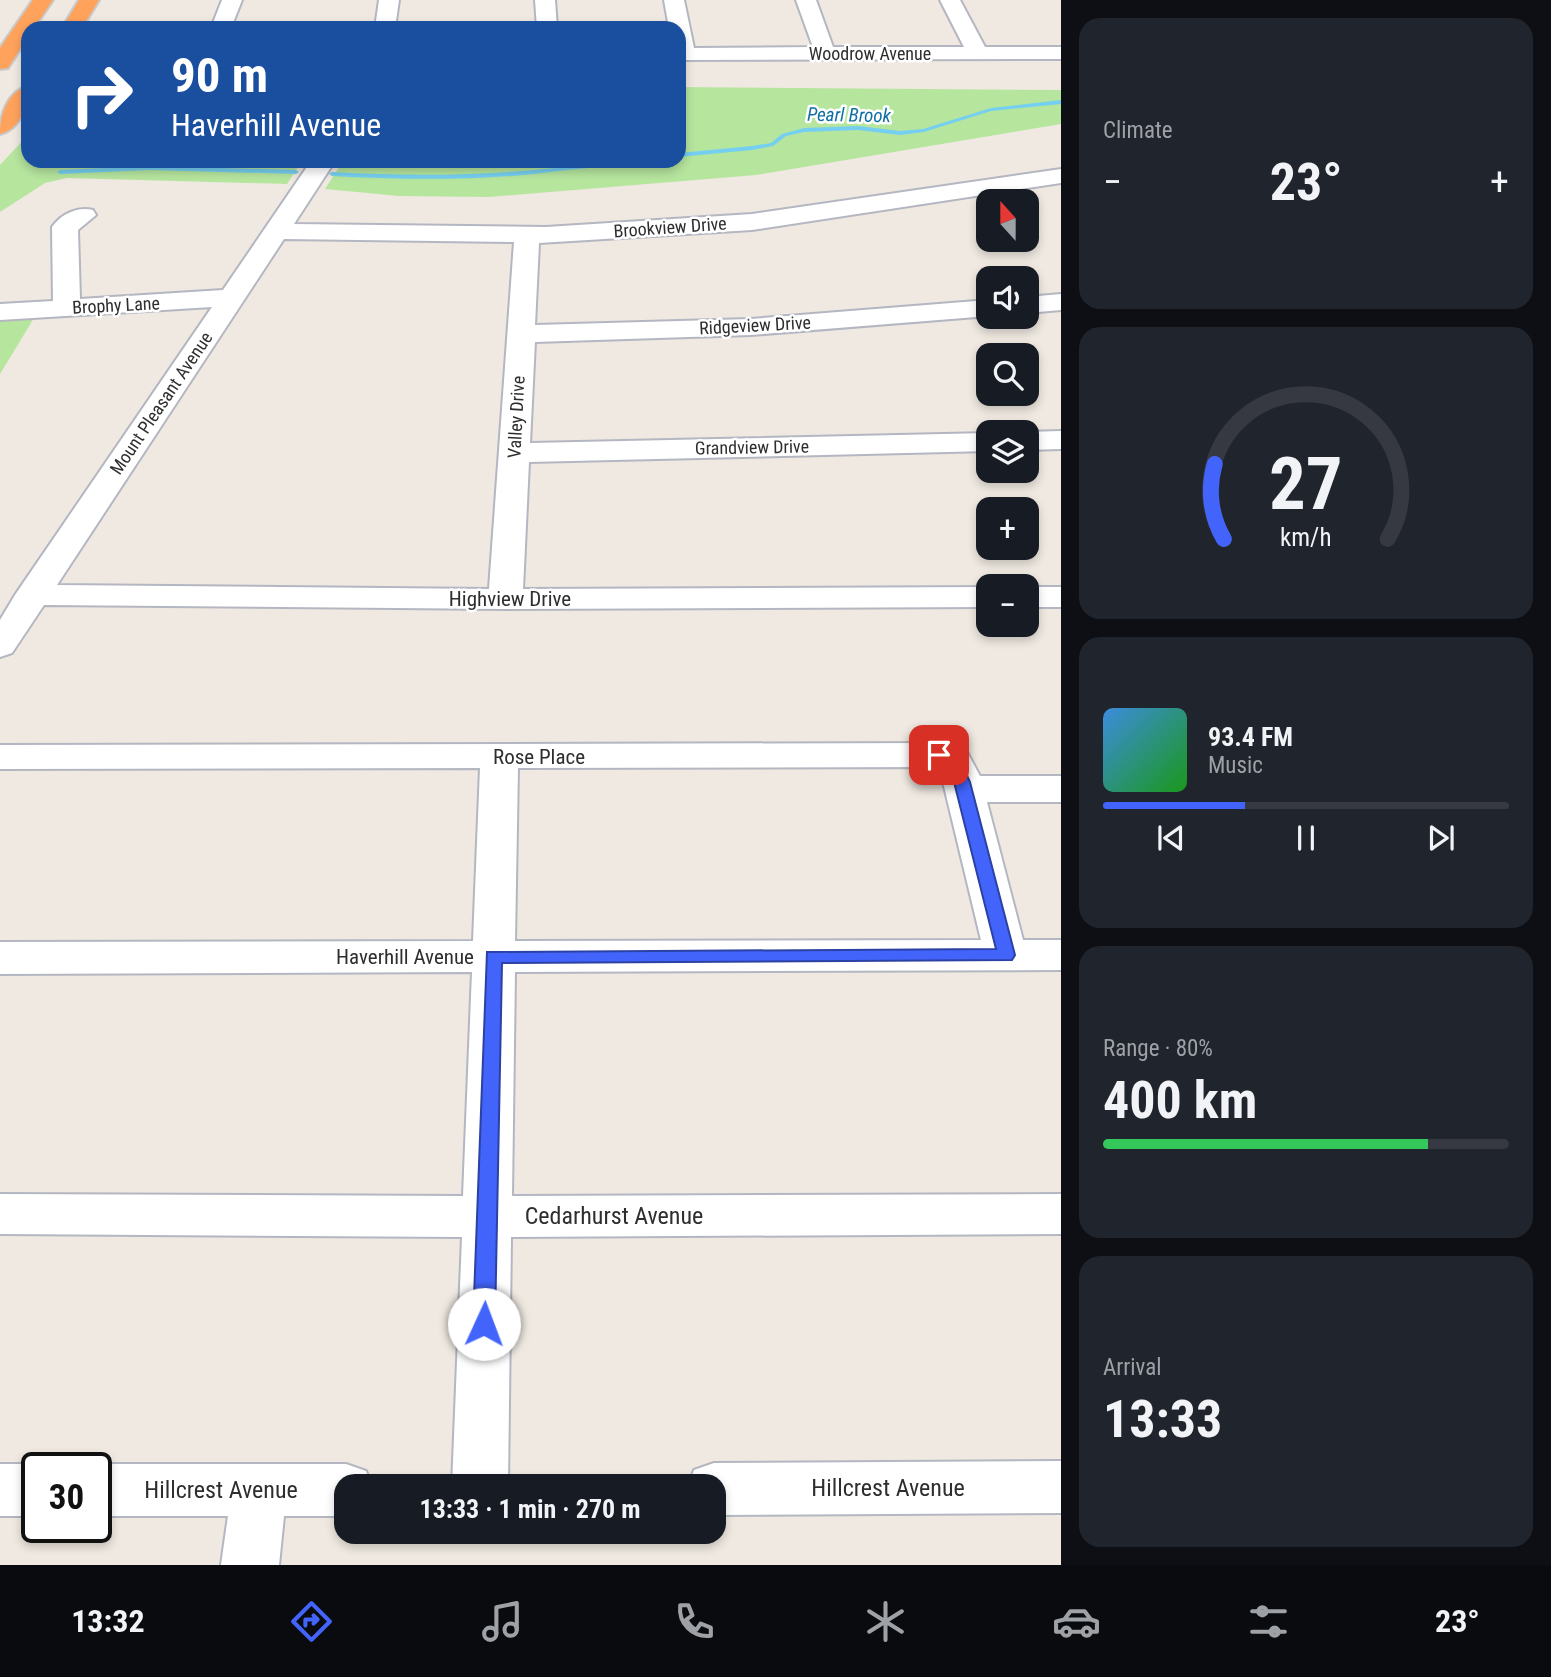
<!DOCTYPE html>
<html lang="en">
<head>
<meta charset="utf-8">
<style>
	body { margin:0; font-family:"Roboto Condensed",sans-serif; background:#20242c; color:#f1f3f6; height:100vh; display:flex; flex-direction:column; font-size:26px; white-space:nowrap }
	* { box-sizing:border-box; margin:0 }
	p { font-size:23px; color:#9ea1a6 }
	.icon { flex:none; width:38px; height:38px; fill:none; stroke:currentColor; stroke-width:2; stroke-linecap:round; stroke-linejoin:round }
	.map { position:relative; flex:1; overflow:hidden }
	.drawer { display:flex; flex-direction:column; gap:18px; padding:18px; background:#0d0f14; width:490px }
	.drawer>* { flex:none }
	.hud { position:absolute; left:21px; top:21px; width:665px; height:147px; border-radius:21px; box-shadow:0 4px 10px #0003; background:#1a4fa0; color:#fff; overflow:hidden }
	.needle { width:46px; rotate:339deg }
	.buttons { position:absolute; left:976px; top:189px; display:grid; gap:14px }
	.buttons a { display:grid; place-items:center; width:63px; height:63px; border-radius:14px; background:#171b24; box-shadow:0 4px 10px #0003; font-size:35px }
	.speed { position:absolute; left:21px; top:1452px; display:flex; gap:14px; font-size:35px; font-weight:700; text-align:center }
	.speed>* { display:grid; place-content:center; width:91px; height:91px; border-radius:50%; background:#171b24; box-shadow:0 4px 10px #0003; line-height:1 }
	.speed .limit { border:4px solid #111; border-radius:10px; background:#fff; color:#111 }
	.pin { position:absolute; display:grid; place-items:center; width:60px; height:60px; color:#fff; margin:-30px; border-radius:14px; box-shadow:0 4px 10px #0006 }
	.me { position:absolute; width:77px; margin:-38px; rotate:2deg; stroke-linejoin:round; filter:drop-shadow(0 0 5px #0008) }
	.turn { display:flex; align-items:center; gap:24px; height:147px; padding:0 35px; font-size:32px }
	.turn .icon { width:91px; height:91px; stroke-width:2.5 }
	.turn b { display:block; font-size:49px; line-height:60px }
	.big { font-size:52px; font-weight:700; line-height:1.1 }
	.drawer .card { flex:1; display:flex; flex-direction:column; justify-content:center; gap:10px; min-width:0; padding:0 24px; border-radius:21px; background:#20242c }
	.drawer .dial { align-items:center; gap:0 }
	.dial svg { height:182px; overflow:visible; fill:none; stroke:#363941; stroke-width:7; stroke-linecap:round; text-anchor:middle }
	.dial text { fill:#f1f3f6; stroke:none }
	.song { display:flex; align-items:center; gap:21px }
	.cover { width:84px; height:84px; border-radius:10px; background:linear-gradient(135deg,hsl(210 70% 55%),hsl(120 70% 35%)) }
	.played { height:7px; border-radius:4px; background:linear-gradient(90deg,#4264fb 35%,#363941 35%) }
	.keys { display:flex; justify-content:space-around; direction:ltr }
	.heat { display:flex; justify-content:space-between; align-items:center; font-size:38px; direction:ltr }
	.charge { height:10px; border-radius:5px; background:linear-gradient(90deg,#34c759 80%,#363941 0) }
	.trip { position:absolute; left:334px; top:1474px; width:392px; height:70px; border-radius:21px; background:#171b24; box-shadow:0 4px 10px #0003; font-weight:700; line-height:70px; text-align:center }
	.tab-bar { display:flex; height:112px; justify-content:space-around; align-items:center; background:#090b0e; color:#9ea1a6 }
	.tab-bar .icon { width:49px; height:49px }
	.tab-bar .active { color:#4264fb }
	.tab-bar b { font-size:32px; color:#f1f3f6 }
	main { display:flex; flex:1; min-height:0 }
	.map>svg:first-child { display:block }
	.green { fill:#b6e59e }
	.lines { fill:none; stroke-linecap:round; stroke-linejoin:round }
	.stream { fill:#75cff0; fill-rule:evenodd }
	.minor-casing { stroke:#b4b7c1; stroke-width:4 }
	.highway-casing { stroke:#c9c9c9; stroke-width:4 }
	.minor { fill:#fff; fill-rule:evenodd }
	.highway { fill:#ffa35c; fill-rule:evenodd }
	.route { fill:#4264fb; stroke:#2b41a3; stroke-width:2 }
	.labels { text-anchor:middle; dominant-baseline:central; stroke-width:5; stroke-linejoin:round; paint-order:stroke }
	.far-street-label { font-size:18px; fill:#2e2e2e; stroke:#fff }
	.far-water-label { font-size:19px; font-style:italic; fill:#0d6fa3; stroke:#fff }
	.street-label { font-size:21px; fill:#2e2e2e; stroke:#fff }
	.near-street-label { font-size:24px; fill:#2e2e2e; stroke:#fff }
</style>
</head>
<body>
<main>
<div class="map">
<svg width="1061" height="1565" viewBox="0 0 1061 1565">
	<rect width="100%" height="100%" fill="#efe9e1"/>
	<path class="green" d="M679,87L1061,90V124L756,175L489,197L399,196L325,189L343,161H679Z
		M28,135V161H302L287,184L67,178L45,183L0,212V165Z
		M34,318L0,374V321Z"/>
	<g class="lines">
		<path class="stream" d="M1061,100V104L991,111L924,132L900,135L858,130L804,132L786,136L773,146L752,150L679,157V153L752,146L771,143L782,134L804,128L858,126L900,131L923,129L991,108Z
			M605,161H617C600,168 577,169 559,171C483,181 408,180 332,176L329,174L332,172C423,177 514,176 605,161Z
			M150,166L296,170L299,172L296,174L150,170L60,174L57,172L60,170Z"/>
		<defs>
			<path id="minor" d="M222,0H242L231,28H211Z
				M379,0H399L395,28H375Z
				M535,0H555L557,28H537Z
				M664,0H684L694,48L813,47L796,0H816L833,47H964L940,0H960L985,47H1061V59L679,60V28H669Z
				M311,161H335L294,224L546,227L752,214L1061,169V183L752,230L539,243L535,325L751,319L989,300V316L751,335L535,342L530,443L989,433V451L529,462L523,589L989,587V607L505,609L44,605L12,653L0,657V620L15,595L212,307L0,320V304L53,301L52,227C61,214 78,206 93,210L96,215L78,230L80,299L223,290ZM284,239L514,242L489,589L57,585Z
				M1061,294V310L1027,313V297Z
				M1061,431V449L1027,450L1026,432Z
				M1027,587H1061V607H1027Z
				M939,743L967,752L980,776H1061V802H987L1023,940H1061V970L515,972L512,1196L1061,1194V1234L511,1237L508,1486H452L462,1237L0,1234V1194L463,1196L472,972L0,974V942L473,941L480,768L0,769V745ZM934,767L943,782L981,940L515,941L518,768Z
				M1061,1461V1513L714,1515V1486H688L694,1470L714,1463Z
				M0,1464H37L48,1468H37V1516H0Z
				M96,1464H346L366,1471L372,1486H346V1516H284L279,1565H221L228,1516H96V1468H85Z"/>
			<path id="highway" d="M33,0H53L34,28H28V37L8,68L0,69V48Z
				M79,0H99L82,28H62Z
				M28,86C28,105 21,129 0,134C0,115 7,92 28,86Z"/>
		</defs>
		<use href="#minor" class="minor-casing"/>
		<use href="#highway" class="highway-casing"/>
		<use href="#minor" class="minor"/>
		<use href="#highway" class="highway"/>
	</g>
	<path class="route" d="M939,750L959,758L970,782L1015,955L1012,960L502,963L495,1324L492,1331L484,1334L477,1331L473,1324L487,952L996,949L954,782L947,764L931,755Z"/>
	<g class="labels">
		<g class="far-street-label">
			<text x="870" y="53">Woodrow Avenue</text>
			<text transform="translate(670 227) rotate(-4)">Brookview Drive</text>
			<text transform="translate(116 305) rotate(-3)">Brophy Lane</text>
			<text transform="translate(755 325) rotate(-3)">Ridgeview Drive</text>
			<text transform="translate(161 403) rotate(-56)">Mount Pleasant Avenue</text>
			<text transform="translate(516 417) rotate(-87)">Valley Drive</text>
			<text transform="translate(752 447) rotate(-1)">Grandview Drive</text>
		</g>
		<g class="far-water-label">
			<text transform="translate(849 115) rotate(1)">Pearl Brook</text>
		</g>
		<g class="street-label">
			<text x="510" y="599">Highview Drive</text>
			<text x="539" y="757">Rose Place</text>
			<text x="405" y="957">Haverhill Avenue</text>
		</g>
		<g class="near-street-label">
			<text x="614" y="1216">Cedarhurst Avenue</text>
			<text x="888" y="1488">Hillcrest Avenue</text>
			<text x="221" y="1490">Hillcrest Avenue</text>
		</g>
	</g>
</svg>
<div class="buttons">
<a><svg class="needle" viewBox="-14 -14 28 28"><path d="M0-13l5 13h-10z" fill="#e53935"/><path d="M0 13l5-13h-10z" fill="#9ea1a6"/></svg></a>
<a><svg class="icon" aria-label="sound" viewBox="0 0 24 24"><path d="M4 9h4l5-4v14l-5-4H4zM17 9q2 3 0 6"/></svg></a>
<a><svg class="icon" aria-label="search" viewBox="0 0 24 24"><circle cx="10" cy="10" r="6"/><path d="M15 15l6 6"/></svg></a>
<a><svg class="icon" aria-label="layers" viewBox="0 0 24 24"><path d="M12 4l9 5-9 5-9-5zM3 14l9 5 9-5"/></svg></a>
<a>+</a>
<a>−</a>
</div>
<div class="speed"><div class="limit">30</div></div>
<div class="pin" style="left:939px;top:755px;background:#d93025"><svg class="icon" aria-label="arrive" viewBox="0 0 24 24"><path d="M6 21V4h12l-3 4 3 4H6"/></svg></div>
<svg class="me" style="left:484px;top:1324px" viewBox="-20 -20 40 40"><circle r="19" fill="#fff"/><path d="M0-13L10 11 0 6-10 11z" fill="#4264fb"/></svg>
<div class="trip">13:33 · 1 min · 270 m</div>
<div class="hud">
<div class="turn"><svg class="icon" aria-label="right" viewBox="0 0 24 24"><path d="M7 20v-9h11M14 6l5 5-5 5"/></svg><div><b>90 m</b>Haverhill Avenue</div></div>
</div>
</div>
<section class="drawer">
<div class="card"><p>Climate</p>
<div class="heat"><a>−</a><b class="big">23°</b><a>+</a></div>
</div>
<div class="card dial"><svg viewBox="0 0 100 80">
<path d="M14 69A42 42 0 1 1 86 69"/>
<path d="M14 69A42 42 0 0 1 10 36" stroke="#4264fb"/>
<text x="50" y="56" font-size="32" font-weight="700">27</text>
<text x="50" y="72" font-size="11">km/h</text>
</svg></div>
<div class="card">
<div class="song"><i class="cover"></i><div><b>93.4 FM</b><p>Music</p></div></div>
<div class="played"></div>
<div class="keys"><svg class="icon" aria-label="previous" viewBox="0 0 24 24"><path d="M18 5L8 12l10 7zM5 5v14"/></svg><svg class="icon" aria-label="pause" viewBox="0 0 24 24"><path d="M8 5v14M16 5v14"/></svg><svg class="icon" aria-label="next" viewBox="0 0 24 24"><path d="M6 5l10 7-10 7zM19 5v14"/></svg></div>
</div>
<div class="card"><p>Range · 80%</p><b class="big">400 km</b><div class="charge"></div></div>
<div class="card"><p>Arrival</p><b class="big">13:33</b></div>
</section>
</main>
<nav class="tab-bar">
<b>13:32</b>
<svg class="icon active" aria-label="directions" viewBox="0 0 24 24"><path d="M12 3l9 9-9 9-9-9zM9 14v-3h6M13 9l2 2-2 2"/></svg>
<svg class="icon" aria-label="music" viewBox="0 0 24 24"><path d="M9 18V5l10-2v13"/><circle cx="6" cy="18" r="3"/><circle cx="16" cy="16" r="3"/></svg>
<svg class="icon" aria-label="phone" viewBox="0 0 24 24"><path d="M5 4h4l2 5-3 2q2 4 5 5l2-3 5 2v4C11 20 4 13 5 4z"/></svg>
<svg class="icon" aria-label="climate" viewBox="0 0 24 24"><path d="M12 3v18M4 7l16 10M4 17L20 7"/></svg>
<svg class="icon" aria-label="car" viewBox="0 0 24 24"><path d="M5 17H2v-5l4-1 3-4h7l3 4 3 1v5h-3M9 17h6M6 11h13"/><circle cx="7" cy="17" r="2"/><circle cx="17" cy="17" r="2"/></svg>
<svg class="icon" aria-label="filters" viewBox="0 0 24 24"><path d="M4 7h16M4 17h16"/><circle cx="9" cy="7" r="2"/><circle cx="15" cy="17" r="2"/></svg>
<b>23°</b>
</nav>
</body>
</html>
